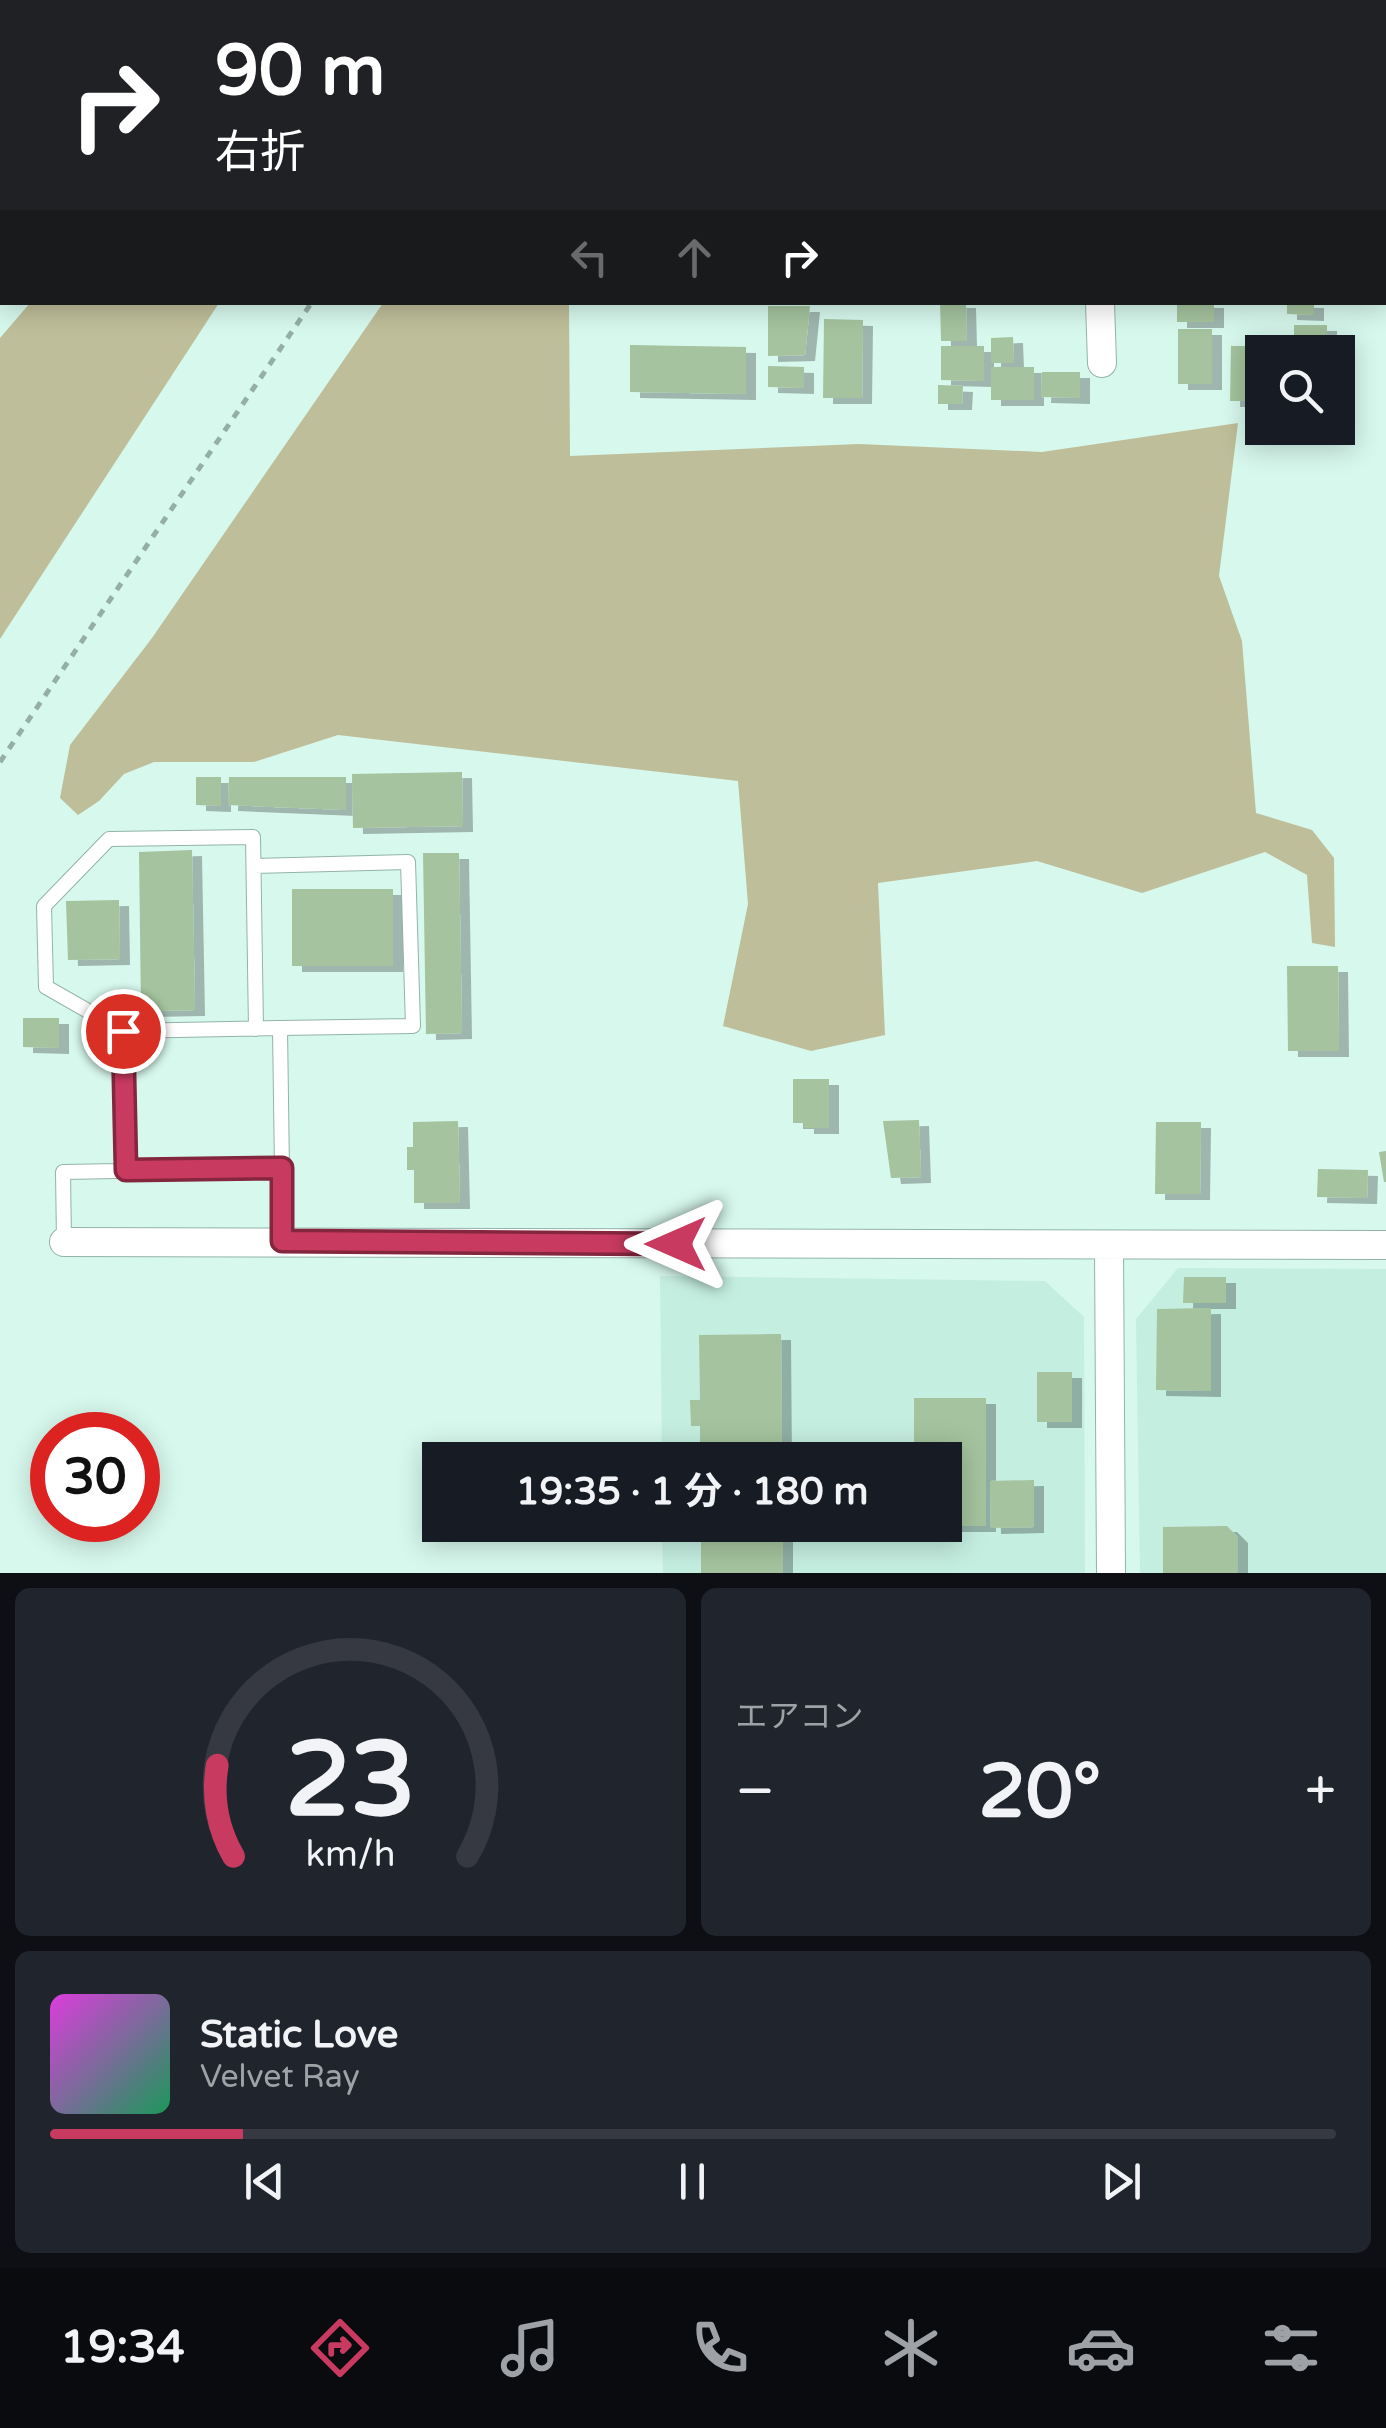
<!DOCTYPE html>
<html lang="ja">
<head>
<meta charset="utf-8">
<style>
	body { margin:0; font-family:"Varela Round","Noto Sans JP",sans-serif; background:#20242c; color:#f1f3f6; height:100vh; display:flex; flex-direction:column; font-size:38px; white-space:nowrap }
	* { box-sizing:border-box; margin:0 }
	p { font-size:32px; color:#9ea1a6 }
	.icon { flex:none; width:55px; height:55px; fill:none; stroke:currentColor; stroke-width:2; stroke-linecap:round; stroke-linejoin:round }
	.map { position:relative; height:1573px; overflow:hidden }
	.side { display:flex; flex-direction:column; gap:15px; padding:15px; background:#0d0f14; flex:1 }
	.side>* { flex:none }
	.hud { position:absolute; left:0px; top:0px; width:1388px; height:305px; box-shadow:0 5px 25px #0003; background:#202124; color:#fff; overflow:hidden }
	.fabs { position:absolute; left:1245px; top:335px; display:grid; gap:20px }
	.fabs a { display:grid; place-items:center; width:110px; height:110px; border-radius:0px; background:#171b24; box-shadow:0 5px 25px #0003; font-size:50px }
	.speed { position:absolute; left:30px; top:1412px; display:flex; gap:20px; font-size:50px; font-weight:700; text-align:center }
	.speed>* { display:grid; place-content:center; width:130px; height:130px; border-radius:50%; background:#171b24; box-shadow:0 5px 25px #0003; line-height:1 }
	.speed .limit { border:15px solid #d22; background:#fff; color:#111 }
	.pin { position:absolute; display:grid; place-items:center; width:85px; height:85px; color:#fff; margin:-42px; border:5px solid #fff; border-radius:50%; box-shadow:0 2px 10px #0007 }
	.me { position:absolute; width:110px; margin:-55px; rotate:270deg; stroke-linejoin:round; filter:drop-shadow(0 0 8px #0008) }
	.turn { display:flex; align-items:center; gap:35px; height:210px; padding:0 50px; font-size:45px }
	.turn .icon { width:130px; height:130px; stroke-width:2.5 }
	.turn b { display:block; font-size:70px; line-height:85px }
	.lanes { display:flex; align-items:center; height:95px; padding:0 50px; background:#0003; justify-content:center; gap:50px; direction:ltr }
	.lanes .off { opacity:.35 }
	.big { font-size:75px; font-weight:700; line-height:1.1 }
	.side .widget { flex:1; display:flex; flex-direction:column; justify-content:center; gap:15px; min-width:0; padding:0 35px; border-radius:15px; background:#20242c }
	.side .dial { align-items:center; gap:0 }
	.dial svg { height:260px; overflow:visible; fill:none; stroke:#363941; stroke-width:7; stroke-linecap:round; text-anchor:middle }
	.dial text { fill:#f1f3f6; stroke:none }
	.song { display:flex; align-items:center; gap:30px }
	.cover { width:120px; height:120px; border-radius:15px; background:linear-gradient(135deg,hsl(300 70% 55%),hsl(150 70% 35%)) }
	.played { height:10px; border-radius:5px; background:linear-gradient(90deg,#c93a60 15%,#363941 15%) }
	.keys { display:flex; justify-content:space-around; direction:ltr }
	.heat { display:flex; justify-content:space-between; align-items:center; font-size:55px; direction:ltr }
	.side .tiles { flex:1; display:grid; gap:15px; grid-template-columns:1fr 1fr }
	.widget:last-child { grid-column:span 2 }
	.trip { position:absolute; left:422px; top:1442px; width:540px; height:100px; border-radius:0px; background:#171b24; box-shadow:0 5px 25px #0003; font-weight:700; line-height:100px; text-align:center }
	.tabs { display:flex; height:160px; justify-content:space-around; align-items:center; background:#090b0e; color:#9ea1a6 }
	.tabs .icon { width:70px; height:70px }
	.tabs .active { color:#c93a60 }
	.tabs b { font-size:45px; color:#f1f3f6 }
	.map>svg:first-child { display:block }
	.built { fill:#c4eee0 }
	.green { fill:#bebe9a }
	.building { fill:#a4c39e; filter:url(#shadow) }
	.lines { fill:none; stroke-linecap:round; stroke-linejoin:round }
	.lane-casing { stroke:#93b3a9; stroke-width:16 }
	.street-casing { stroke:#93b3a9; stroke-width:30 }
	.path { stroke:#95afa6; stroke-width:5; stroke-dasharray:8 8; stroke-linecap:butt }
	.lane { stroke:#fff; stroke-width:14 }
	.street { stroke:#fff; stroke-width:28 }
	.route-casing { stroke:#83263e; stroke-width:25 }
	.route { stroke:#c93a60; stroke-width:18 }
</style>
</head>
<body>
<div class="map">
<svg width="1386" height="1573" viewBox="0 0 1386 1573">
	<defs>
		<filter id="shadow"><feDropShadow dx="10" dy="6" stdDeviation="0" flood-color="#0004"/></filter>
	</defs>
	<rect width="100%" height="100%" fill="#d7f8ed"/>
	<path class="built" d="M1178,1268L1386,1269V1573H1140L1136,1319Z
		M660,1276L1045,1281L1084,1317L1085,1573H663L662,1525H945V1460H662Z"/>
	<path class="green" d="M0,0H121L2,2L0,151Z
		M598,0H817L596,2Z
		M30,303H219L0,639V338Z
		M383,303H569L570,456L859,444L1042,452L1238,423L1219,576L1242,641L1256,813L1312,830L1334,858L1335,947L1312,943L1307,875L1265,852L1142,893L1037,861L878,883L885,1035L811,1051L723,1026L748,904L738,781L338,735L254,762H154L124,774L99,801L78,815L60,798L70,745L152,638Z"/>
	<path class="building" d="M940,302H966L967,341H941Z
		M1177,302H1214V322H1177Z
		M1287,302H1314V315L1287,314Z
		M768,306H810L805,355L768,356Z
		M824,319L863,320L862,398H823Z
		M1294,325H1327V352H1294Z
		M1178,329H1212V384H1178Z
		M1013,337L1014,363H991V338Z
		M630,345L746,347V394L630,392Z
		M941,346H984V381L941,380Z
		M1231,346H1267L1262,352V401H1230Z
		M768,366L804,367V388L768,387Z
		M991,367H1034V400H991Z
		M1042,372H1080V398L1041,397Z
		M938,385L963,386L962,404H938Z
		M462,772L463,826L353,828L352,774Z
		M196,777H221V806L196,805Z
		M229,777H346V810L228,805Z
		M192,850L195,1010L141,1011L139,852Z
		M423,853H459L462,1033L426,1034Z
		M292,889H393V966H292Z
		M119,900L120,959L68,960L66,901Z
		M1287,966H1338L1339,1051H1288Z
		M23,1018H59V1048L23,1047Z
		M793,1079H829V1128H804V1123H793Z
		M919,1120L921,1177L891,1178L883,1121Z
		M458,1121L460,1203H414V1170H407V1147H413V1122Z
		M1156,1122H1201L1200,1194H1155Z
		M1386,1151V1182H1384L1379,1152Z
		M1318,1169L1368,1170L1367,1198L1317,1197Z
		M1184,1277H1226V1303H1183Z
		M1211,1308V1391L1156,1390L1157,1309Z
		M781,1334L782,1460H700V1426H691L690,1400H700L699,1335Z
		M1037,1372H1072V1422H1037Z
		M914,1398H986V1526H945V1460H914Z
		M1034,1480V1527L991,1528L990,1481Z
		M701,1525H783V1573H701Z
		M1227,1526L1238,1537V1573H1163V1527Z"/>
	<g class="lines">
		<defs>
			<path id="lane" d="M254,866L408,862L413,1026L280,1028
				M123,1031L46,987L44,906L109,839L253,837L256,1029
				M125,1171L123,1031L280,1028L283,1241
				M64,1242L63,1172L281,1168"/>
			<path id="street" d="M865,2V0
				M1099,2V0
				M1327,2V0
				M1385,270H1386
				M1100,302L1102,363
				M64,1242L1386,1245
				M1109,1248L1111,1573"/>
		</defs>
		<use href="#lane" class="lane-casing"/>
		<use href="#street" class="street-casing"/>
		<path class="path" d="M513,2L515,0
			M0,762L312,302"/>
		<use href="#lane" class="lane"/>
		<use href="#street" class="street"/>
	</g>
	<g class="lines">
		<defs>
			<path id="route" d="M123,1031L126,1170L282,1168V1241L676,1244"/>
		</defs>
		<use href="#route" class="route-casing"/>
		<use href="#route" class="route"/>
	</g>
</svg>
<div class="fabs">
<a><svg class="icon" aria-label="search" viewBox="0 0 24 24"><circle cx="10" cy="10" r="6"/><path d="M15 15l6 6"/></svg></a>
</div>
<div class="speed"><div class="limit">30</div></div>
<div class="pin" style="left:123px;top:1031px;background:#d93025"><svg class="icon" aria-label="arrive" viewBox="0 0 24 24"><path d="M6 21V4h12l-3 4 3 4H6"/></svg></div>
<svg class="me" style="left:676px;top:1244px" viewBox="-20 -20 40 40"><path d="M0-17L14 15 0 8-14 15z" fill="#c93a60" stroke="#fff" stroke-width="4"/></svg>
<div class="trip">19:35 · 1 分 · 180 m</div>
<div class="hud">
<div class="turn"><svg class="icon" aria-label="right" viewBox="0 0 24 24"><path d="M7 20v-9h11M14 6l5 5-5 5"/></svg><div><b>90 m</b>右折</div></div>
<div class="lanes"><svg class="icon off" aria-label="left" viewBox="0 0 24 24"><path d="M17 20v-9H6M10 6l-5 5 5 5"/></svg><svg class="icon off" aria-label="ahead" viewBox="0 0 24 24"><path d="M12 20V5M6 11l6-6 6 6"/></svg><svg class="icon" aria-label="right" viewBox="0 0 24 24"><path d="M7 20v-9h11M14 6l5 5-5 5"/></svg></div>
</div>
</div>
<section class="side">
<div class="tiles">
<div class="widget dial"><svg viewBox="0 0 100 80">
<path d="M14 69A42 42 0 1 1 86 69"/>
<path d="M14 69A42 42 0 0 1 9 41" stroke="#c93a60"/>
<text x="50" y="56" font-size="32" font-weight="700">23</text>
<text x="50" y="72" font-size="11">km/h</text>
</svg></div>
<div class="widget"><p>エアコン</p>
<div class="heat"><a>−</a><b class="big">20°</b><a>+</a></div>
</div>
<div class="widget">
<div class="song"><i class="cover"></i><div><b>Static Love</b><p>Velvet Ray</p></div></div>
<div class="played"></div>
<div class="keys"><svg class="icon" aria-label="previous" viewBox="0 0 24 24"><path d="M18 5L8 12l10 7zM5 5v14"/></svg><svg class="icon" aria-label="pause" viewBox="0 0 24 24"><path d="M8 5v14M16 5v14"/></svg><svg class="icon" aria-label="next" viewBox="0 0 24 24"><path d="M6 5l10 7-10 7zM19 5v14"/></svg></div>
</div>
</div>
</section>
<nav class="tabs">
<b>19:34</b>
<svg class="icon active" aria-label="directions" viewBox="0 0 24 24"><path d="M12 3l9 9-9 9-9-9zM9 14v-3h6M13 9l2 2-2 2"/></svg>
<svg class="icon" aria-label="music" viewBox="0 0 24 24"><path d="M9 18V5l10-2v13"/><circle cx="6" cy="18" r="3"/><circle cx="16" cy="16" r="3"/></svg>
<svg class="icon" aria-label="phone" viewBox="0 0 24 24"><path d="M5 4h4l2 5-3 2q2 4 5 5l2-3 5 2v4C11 20 4 13 5 4z"/></svg>
<svg class="icon" aria-label="climate" viewBox="0 0 24 24"><path d="M12 3v18M4 7l16 10M4 17L20 7"/></svg>
<svg class="icon" aria-label="car" viewBox="0 0 24 24"><path d="M5 17H2v-5l4-1 3-4h7l3 4 3 1v5h-3M9 17h6M6 11h13"/><circle cx="7" cy="17" r="2"/><circle cx="17" cy="17" r="2"/></svg>
<svg class="icon" aria-label="filters" viewBox="0 0 24 24"><path d="M4 7h16M4 17h16"/><circle cx="9" cy="7" r="2"/><circle cx="15" cy="17" r="2"/></svg>
</nav>
</body>
</html>
